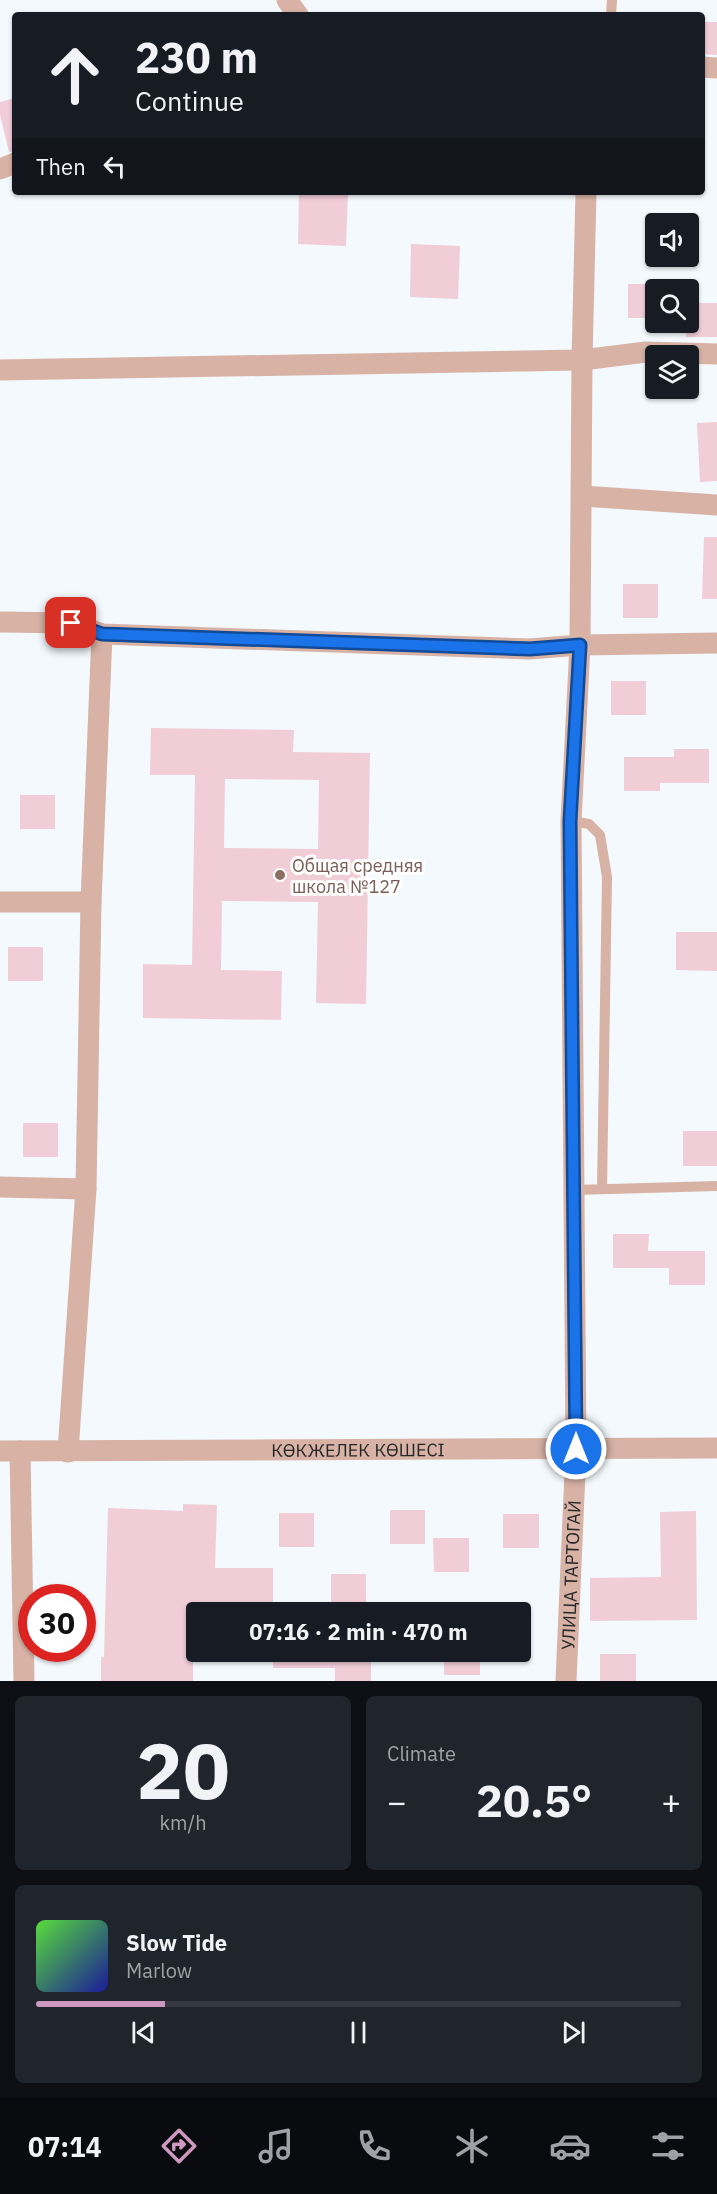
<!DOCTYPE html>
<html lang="en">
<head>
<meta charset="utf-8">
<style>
	body { margin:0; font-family:"IBM Plex Sans",sans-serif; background:#20242c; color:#f1f3f6; height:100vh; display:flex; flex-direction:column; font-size:22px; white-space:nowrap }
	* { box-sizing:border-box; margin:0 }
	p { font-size:20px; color:#9ea1a6 }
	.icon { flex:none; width:33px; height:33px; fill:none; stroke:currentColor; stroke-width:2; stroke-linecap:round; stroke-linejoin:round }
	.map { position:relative; height:1681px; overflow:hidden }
	.side { display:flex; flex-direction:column; gap:15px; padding:15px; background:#0d0f14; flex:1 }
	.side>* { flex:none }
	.banner { position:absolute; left:12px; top:12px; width:693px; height:183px; border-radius:6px; box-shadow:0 2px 4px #0004; background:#171b24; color:#f1f3f6; overflow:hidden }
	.buttons { position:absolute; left:645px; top:213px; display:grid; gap:12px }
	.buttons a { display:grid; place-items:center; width:54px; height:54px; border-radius:6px; background:#171b24; box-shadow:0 2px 4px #0004; font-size:30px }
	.speed { position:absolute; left:18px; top:1584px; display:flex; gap:12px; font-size:30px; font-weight:700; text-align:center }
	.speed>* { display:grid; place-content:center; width:78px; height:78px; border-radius:50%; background:#171b24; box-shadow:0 2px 4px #0004; line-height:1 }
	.speed .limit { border:9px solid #d22; background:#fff; color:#111 }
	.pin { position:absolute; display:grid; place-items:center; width:51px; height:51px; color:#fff; margin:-26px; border-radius:12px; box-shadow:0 3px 9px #0006 }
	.me { position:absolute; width:66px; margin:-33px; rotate:0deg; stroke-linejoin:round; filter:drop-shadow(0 0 4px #0008) }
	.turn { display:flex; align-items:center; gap:21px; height:126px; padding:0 24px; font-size:27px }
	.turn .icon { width:78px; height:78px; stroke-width:2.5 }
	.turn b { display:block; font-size:42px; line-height:51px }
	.then { display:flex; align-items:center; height:57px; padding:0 24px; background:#0003; gap:12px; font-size:22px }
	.big { font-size:45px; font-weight:700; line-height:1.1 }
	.side .widget { flex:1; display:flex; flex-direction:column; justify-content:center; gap:9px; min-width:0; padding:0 21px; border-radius:9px; background:#20242c }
	.side .dial { align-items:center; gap:0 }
	.dial b { font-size:78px; line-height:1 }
	.song { display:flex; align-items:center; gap:18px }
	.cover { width:72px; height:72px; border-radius:9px; background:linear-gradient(135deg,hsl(110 70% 55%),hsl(240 70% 35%)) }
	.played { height:6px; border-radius:3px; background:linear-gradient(90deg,#ce98c0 20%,#363941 20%) }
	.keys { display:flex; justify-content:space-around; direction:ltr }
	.heat { display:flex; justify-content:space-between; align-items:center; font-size:33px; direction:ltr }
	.side .tiles { flex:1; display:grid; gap:15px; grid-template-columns:1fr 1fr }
	.widget:last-child { grid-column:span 2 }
	.trip { position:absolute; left:186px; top:1602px; width:345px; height:60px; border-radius:6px; background:#171b24; box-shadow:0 2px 4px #0004; font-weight:700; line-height:60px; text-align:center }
	.tabs { display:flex; height:96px; justify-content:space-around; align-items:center; background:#090b0e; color:#9ea1a6 }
	.tabs .icon { width:42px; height:42px }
	.tabs .current { color:#ce98c0 }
	.tabs b { font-size:27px; color:#f1f3f6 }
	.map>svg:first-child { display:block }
	.building { fill:#f1cdd8; fill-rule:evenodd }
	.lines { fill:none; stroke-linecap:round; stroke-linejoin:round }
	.service { stroke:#d7b2a5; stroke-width:10 }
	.minor { stroke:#d7b2a5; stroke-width:21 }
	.route-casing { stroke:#114b97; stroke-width:15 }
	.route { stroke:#1a73e8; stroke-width:10 }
	.education-dot { fill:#8d6e63; stroke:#fff; stroke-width:2 }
	.labels { text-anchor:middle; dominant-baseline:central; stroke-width:6; stroke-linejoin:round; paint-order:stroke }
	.education-label { font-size:18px; fill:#785e54; stroke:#fff; text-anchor:start }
	.street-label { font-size:18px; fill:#242627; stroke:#fff }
</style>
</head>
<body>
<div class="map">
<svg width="717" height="1681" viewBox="0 0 717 1681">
	<rect width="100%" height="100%" fill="#f3f9fd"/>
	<path class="building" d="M702,22H717V55L702,54Z
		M15,98V151L9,152L0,115V102Z
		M299,192L348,193L346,246L298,244Z
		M411,244L460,246L458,299L410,297Z
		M628,284H656V318H628Z
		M688,303H717V337H686V322H688Z
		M717,422V481L700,482L697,423Z
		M704,537H717V599H702Z
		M623,584H658V618H623Z
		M611,681H646V715H611Z
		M151,728L294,730L293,752L370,753L366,1004L316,1003L318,902L222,901L221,970L282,971L281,1020L143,1018V964L192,965L195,775H150ZM225,779L319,780L318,849L224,848Z
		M674,749H709V783H660V791H624V757H674Z
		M20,795H55V829H20Z
		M676,932H717V971L676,970Z
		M8,947H43V981H8Z
		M23,1123H58V1157H23Z
		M683,1131H717V1166H683Z
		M613,1234H649L648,1251H705V1285H669V1268H613Z
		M183,1504L217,1505L215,1568H273V1602H214L213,1612H196V1657H193V1681H101V1657H104L108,1508L183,1511Z
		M390,1510H425V1544H390Z
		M696,1511L697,1620L590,1621V1578L661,1577L660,1512Z
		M279,1513H314V1547H279Z
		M503,1514H539V1548H503Z
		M433,1538H469V1572H434Z
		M331,1574H366V1608H331Z
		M273,1652H371V1681H335V1668H273Z
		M444,1652H480V1675H444Z
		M600,1654H636V1681H600Z"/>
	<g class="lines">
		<path class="service" d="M611,15L612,0
			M571,821L589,824L600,835L607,877L602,1189
			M574,1190L717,1186"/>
		<g class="minor">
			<path d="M287,0L298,15"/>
			<path d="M702,67L717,68"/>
			<path d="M0,169L15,163"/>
			<path d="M0,370L582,360L646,352L717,354"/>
			<path d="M582,496L717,505"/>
			<path d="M0,622L71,623L102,634L529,649L580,645L717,643"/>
			<path d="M0,902H91"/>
			<path d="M0,1187L86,1189"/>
			<path id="s1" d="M0,1451L717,1448"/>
			<path d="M20,1451L24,1681"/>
			<path d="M68,1452L86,1189L91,902L102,634"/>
			<path id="s2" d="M566,1681L576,1449L571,821L580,645L582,360L586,192"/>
		</g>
	</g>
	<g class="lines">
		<defs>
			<path id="route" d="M71,623L102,634L530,649L580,645L570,821L576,1449"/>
		</defs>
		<use href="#route" class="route-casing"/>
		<use href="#route" class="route"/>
	</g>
	<circle class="education-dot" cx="280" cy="875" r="6"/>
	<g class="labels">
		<g class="education-label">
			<text x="292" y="865">Общая средняя<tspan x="292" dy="21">школа №127</tspan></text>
		</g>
		<g class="street-label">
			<text stroke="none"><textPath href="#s1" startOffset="358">КӨКЖЕЛЕК КӨШЕСІ</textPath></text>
			<text stroke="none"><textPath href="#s2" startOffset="106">УЛИЦА ТАРТОГАЙ</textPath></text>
		</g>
	</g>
</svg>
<div class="buttons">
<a><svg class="icon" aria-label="sound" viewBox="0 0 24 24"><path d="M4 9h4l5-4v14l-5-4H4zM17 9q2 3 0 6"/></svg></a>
<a><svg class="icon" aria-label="search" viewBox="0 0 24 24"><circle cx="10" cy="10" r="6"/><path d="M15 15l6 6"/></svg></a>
<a><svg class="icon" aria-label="layers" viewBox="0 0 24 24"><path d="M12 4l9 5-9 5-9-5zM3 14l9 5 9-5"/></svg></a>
</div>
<div class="speed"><div class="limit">30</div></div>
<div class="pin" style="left:71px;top:623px;background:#d93025"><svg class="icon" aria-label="arrive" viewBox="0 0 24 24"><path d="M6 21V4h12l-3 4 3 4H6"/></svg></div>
<svg class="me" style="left:576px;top:1449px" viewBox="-20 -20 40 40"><circle r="17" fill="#1a73e8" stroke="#fff" stroke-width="3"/><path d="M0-11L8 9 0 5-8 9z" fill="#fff"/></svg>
<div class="trip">07:16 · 2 min · 470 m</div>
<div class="banner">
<div class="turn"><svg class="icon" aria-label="ahead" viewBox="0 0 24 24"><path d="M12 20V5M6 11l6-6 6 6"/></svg><div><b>230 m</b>Continue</div></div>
<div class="then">Then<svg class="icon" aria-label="left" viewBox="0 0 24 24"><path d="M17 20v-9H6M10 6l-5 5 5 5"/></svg></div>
</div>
</div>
<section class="side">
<div class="tiles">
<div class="widget dial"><b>20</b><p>km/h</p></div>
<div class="widget"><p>Climate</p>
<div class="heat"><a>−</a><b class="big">20.5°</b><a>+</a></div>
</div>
<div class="widget">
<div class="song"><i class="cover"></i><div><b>Slow Tide</b><p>Marlow</p></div></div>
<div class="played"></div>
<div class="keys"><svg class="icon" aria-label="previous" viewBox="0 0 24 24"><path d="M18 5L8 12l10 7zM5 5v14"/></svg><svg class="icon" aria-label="pause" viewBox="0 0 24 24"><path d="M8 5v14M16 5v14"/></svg><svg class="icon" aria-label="next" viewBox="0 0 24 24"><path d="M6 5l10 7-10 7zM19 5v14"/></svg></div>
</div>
</div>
</section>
<nav class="tabs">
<b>07:14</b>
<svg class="icon current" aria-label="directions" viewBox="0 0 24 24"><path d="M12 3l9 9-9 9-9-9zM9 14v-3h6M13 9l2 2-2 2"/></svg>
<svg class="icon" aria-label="music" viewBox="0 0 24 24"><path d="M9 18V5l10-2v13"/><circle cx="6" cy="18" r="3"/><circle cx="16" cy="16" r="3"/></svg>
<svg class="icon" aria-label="phone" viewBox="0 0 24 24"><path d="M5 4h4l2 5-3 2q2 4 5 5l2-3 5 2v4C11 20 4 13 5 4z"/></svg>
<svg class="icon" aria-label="climate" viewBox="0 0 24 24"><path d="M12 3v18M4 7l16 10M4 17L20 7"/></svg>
<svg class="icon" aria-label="car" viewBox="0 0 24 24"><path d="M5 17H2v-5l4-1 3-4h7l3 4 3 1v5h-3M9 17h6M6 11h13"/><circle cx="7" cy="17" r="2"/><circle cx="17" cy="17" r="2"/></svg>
<svg class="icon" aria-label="filters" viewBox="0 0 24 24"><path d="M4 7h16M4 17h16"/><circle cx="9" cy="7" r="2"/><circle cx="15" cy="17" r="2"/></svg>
</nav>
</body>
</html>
